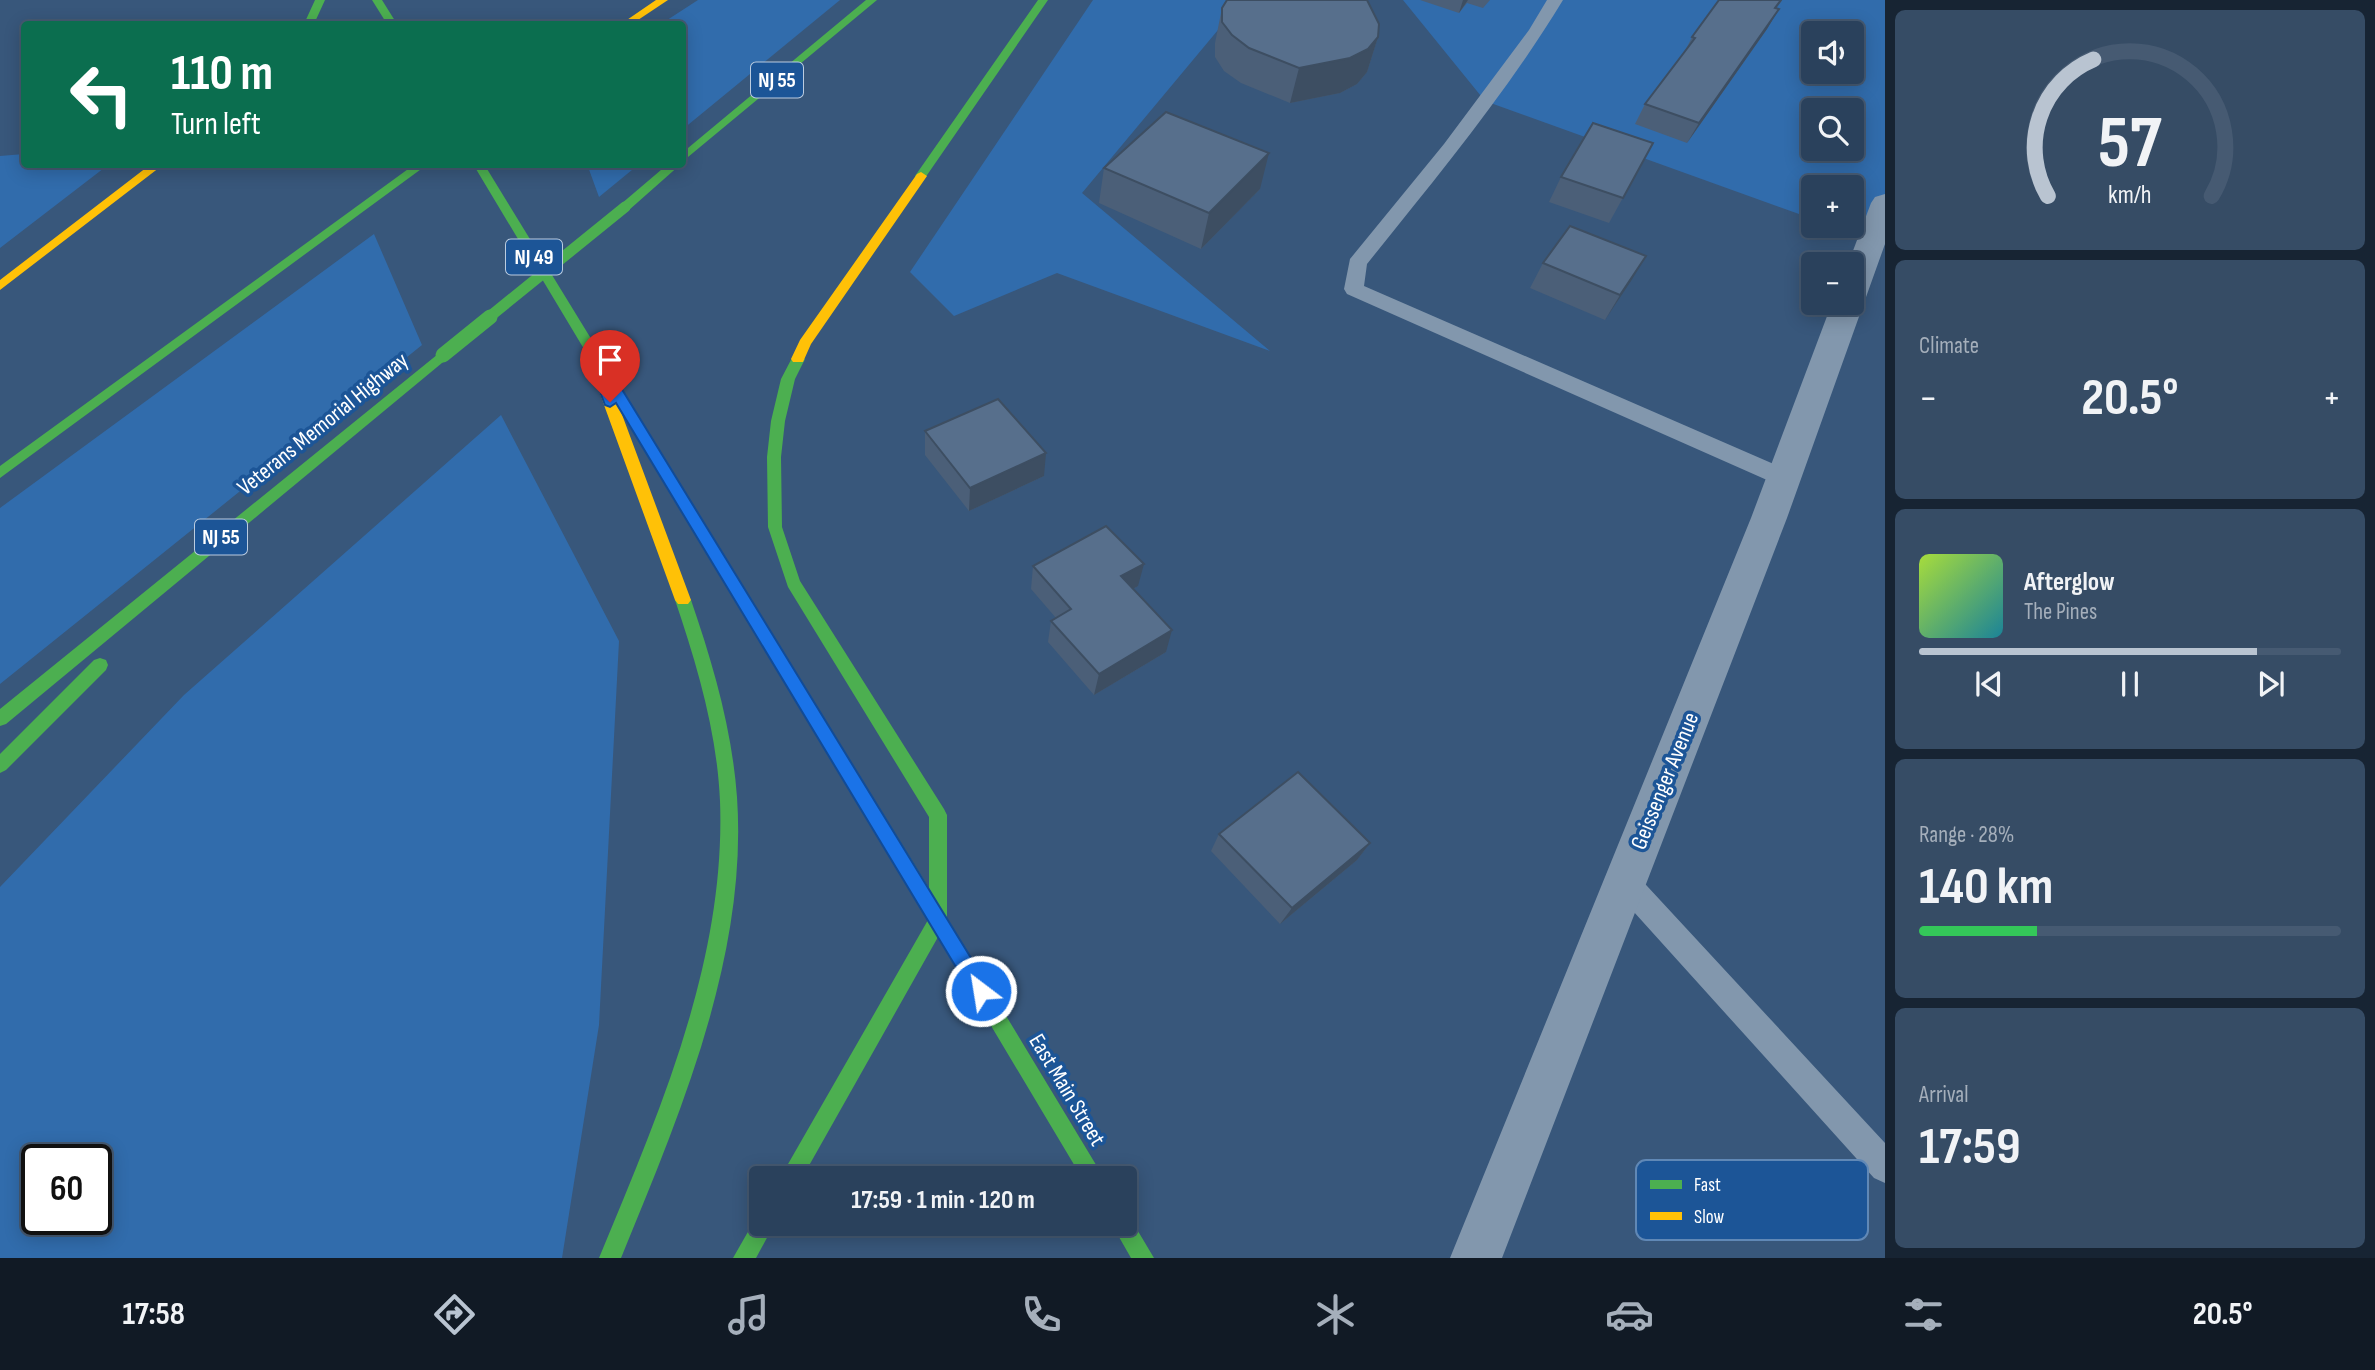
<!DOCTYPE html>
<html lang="en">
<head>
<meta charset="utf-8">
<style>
	body { margin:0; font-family:"Sofia Sans Condensed",sans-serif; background:#364c65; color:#f1f3f6; height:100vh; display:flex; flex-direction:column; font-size:26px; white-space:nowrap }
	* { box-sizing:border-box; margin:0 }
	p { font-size:23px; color:#a5afbb }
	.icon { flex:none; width:38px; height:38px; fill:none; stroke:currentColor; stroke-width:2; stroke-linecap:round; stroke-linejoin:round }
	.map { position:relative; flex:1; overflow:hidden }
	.sheet { display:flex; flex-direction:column; gap:10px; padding:10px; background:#172433; width:490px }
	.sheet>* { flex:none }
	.banner { position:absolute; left:21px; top:21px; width:665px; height:147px; border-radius:7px; box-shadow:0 4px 18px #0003,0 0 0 2px #465a72; background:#0b6e4f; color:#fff; overflow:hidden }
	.tools { position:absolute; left:1801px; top:21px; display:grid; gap:14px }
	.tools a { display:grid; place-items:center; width:63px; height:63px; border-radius:7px; background:#2a415c; box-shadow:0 4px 18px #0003,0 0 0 2px #465a72; font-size:35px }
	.speed { position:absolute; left:21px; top:1144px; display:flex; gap:14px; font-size:35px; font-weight:700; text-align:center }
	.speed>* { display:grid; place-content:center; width:91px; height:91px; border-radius:50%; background:#2a415c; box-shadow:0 4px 18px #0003,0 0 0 2px #465a72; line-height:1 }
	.speed .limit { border:4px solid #111; border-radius:10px; background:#fff; color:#111 }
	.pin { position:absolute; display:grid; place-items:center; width:60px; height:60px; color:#fff; margin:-72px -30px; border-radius:50% 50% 50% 0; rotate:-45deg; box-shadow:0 0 7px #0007 }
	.pin .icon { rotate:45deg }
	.me { position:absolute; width:77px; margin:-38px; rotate:329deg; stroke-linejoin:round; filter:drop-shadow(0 0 5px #0008) }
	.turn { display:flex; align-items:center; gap:24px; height:147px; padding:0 35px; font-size:32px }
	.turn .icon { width:91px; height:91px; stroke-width:2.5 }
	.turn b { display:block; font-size:49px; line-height:60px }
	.big { font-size:52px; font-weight:700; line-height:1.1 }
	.sheet .widget { flex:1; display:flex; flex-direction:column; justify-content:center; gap:10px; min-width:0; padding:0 24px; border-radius:10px; background:#364c65 }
	.sheet .dial { align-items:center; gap:0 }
	.dial svg { height:182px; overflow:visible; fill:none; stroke:#465a72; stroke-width:7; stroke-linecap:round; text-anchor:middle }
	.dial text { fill:#f1f3f6; stroke:none }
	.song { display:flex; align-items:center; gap:21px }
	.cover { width:84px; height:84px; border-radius:10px; background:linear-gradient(135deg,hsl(80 70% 55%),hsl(190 70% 35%)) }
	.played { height:7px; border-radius:4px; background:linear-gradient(90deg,#b9c4d1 80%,#465a72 80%) }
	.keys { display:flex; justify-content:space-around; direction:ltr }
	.heat { display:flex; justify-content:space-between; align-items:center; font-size:38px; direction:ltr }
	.charge { height:10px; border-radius:5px; background:linear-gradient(90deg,#34c759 28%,#465a72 0) }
	.trip { position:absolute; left:749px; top:1166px; width:388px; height:70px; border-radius:7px; background:#2a415c; box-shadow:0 4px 18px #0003,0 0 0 2px #465a72; font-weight:700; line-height:70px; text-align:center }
	.dock { display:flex; height:112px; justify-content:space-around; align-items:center; background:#111a25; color:#a5afbb }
	.dock .icon { width:49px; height:49px }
	.dock .current { color:#b9c4d1 }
	.dock b { font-size:32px; color:#f1f3f6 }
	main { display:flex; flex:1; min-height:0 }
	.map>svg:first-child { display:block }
	.green { fill:#316cac; fill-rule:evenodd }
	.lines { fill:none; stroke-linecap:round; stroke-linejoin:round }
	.lane { fill:#8297ad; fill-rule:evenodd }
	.street { fill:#8297ad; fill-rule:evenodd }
	.fast { fill:#4caf50; fill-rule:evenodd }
	.slow { fill:#ffc107; fill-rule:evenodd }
	.fast-bridge-far1 { stroke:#4caf50; stroke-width:11 }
	.fast-bridge { stroke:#4caf50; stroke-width:15 }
	.wall { fill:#4b5f78 }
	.shaded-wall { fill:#3d4e62 }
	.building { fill:#576f8c; stroke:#3d4e62; stroke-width:2 }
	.route { fill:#1a73e8; stroke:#114b97; stroke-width:2 }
	.labels { text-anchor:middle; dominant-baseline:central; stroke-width:7; stroke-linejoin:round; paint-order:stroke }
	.shield { fill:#1c5597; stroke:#bbcce0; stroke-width:2 }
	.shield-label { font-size:21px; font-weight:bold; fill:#fff }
	.street-label { font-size:23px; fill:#fff; stroke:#1c5597 }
	.key { fill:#1c5597; stroke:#6088b6; stroke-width:2 }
	.key-label { font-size:19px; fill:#fff }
</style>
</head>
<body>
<main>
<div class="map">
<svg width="1885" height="1258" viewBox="0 0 1885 1258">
	<rect width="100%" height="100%" fill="#38577b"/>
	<path class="green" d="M698,0H840L683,129L682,24H661Z
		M1093,0H1243L1082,193L1270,351L1057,273L954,316L910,272Z
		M1403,0H1885V245L1832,226H1852V187H1813V219L1485,101ZM1813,33H1852V72H1813ZM1813,110H1852V149H1813Z
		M24,154V164L108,165L0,248V156Z
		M587,164H638V165L599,197Z
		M374,234L422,345L0,684V508Z
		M501,415L619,641L599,1025L562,1258H0V887L184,695ZM96,1160V1220H37V1160Z"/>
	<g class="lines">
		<path class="lane" d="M1547,0H1563C1506,94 1435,179 1367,264L1364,286L1792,472L1795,478L1792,484L1784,486L1776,484L1347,294L1344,289L1350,259L1444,144L1529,30Z
			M1625,869L1635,873L1885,1143V1183L1874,1178L1615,891L1611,882L1615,873Z"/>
		<path class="street" d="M1885,194V244L1787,518L1502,1258H1450L1751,518L1832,303H1852V264H1848L1871,203L1875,197Z"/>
		<path class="fast" d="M315,0H325L314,24H304Z
			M372,0H382L397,24H387Z
			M866,0H877L682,162V153Z
			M1038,0H1048L925,178H917L915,176Z
			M415,164H428L0,478V466Z
			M473,164H484L609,368V374H599Z
			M668,164H681L629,210H621V204Z
			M443,350L450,355L448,358L6,724L0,726V709Z
			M798,354L805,359L795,379L785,421L781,457L782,527L800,581L944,809L947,815V918L1104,1178H1082L938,937L802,1178H780L928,920L829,756L827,751L829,746L835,744L841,746L929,888V817L788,587L768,527L767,457L771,421L781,379L793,356Z
			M683,594L688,596L691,600C713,664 732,729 737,797C748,956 680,1114 621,1258H599C659,1113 726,961 720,801C717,732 697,665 675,600L678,596Z
			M100,658L106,660L108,665L106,670L6,770L0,773V754L94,660Z
			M761,1214V1223H775L756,1258H733L757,1216Z
			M1125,1214L1129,1216L1154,1258H1131L1111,1223H1125Z"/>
		<path class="slow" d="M656,0H668L632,24H621Z
			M151,164H164L0,290V280Z
			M921,172L927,176L811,344L803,362H793L791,359L800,340L917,174Z
			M591,345L598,350L691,600L688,604H678L675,600L584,350Z
			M639,424L644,425L841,746L843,751L841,756L835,758L829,756L634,433L632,429Z"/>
		<path class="fast-bridge-far1" d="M488,318L625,207"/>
		<path class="fast-bridge" d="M443,355L490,317"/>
	</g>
	<path class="wall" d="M1420,0H1490L1483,8L1467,3L1459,13Z
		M1782,0L1776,9H1779L1767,29L1687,143L1635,124L1645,104L1683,55L1692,37Z
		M1222,8L1378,37L1367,72L1357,84L1340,93L1290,103L1241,83L1224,71L1215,57V43Z
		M1653,143L1609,223L1549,202L1561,177Z
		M1104,168L1260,189L1201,249L1099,203Z
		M1646,256L1605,320L1530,288L1543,263Z
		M925,431L1044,476L969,511L925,455Z
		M1033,566L1138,586L1133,589L1166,652L1094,695L1048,642L1051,621L1056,618L1031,589Z
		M1219,834L1370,843L1357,860L1280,924L1211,851Z"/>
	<path class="shaded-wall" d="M1463,0H1468L1459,13Z
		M1779,9L1767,29L1687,143L1699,123Z
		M1378,37L1367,72L1357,84L1340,93L1290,103L1299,68Z
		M1269,153L1260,189L1201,249L1209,213Z
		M1646,256L1631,281L1605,320L1620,295Z
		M1046,453L1044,476L969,511L970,488Z
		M1144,564L1138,586L1117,598L1121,576Z
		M1172,630L1166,652L1094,695L1099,674Z
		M1370,843L1357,860L1280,924L1292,908Z"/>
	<path class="building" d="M1227,0H1367L1379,24L1378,37L1368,49L1350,58L1299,68L1249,48L1232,35L1222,22V8Z
		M1719,0H1781L1775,8L1779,9L1699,123L1645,104L1695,38L1692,37Z
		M1166,112L1269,153L1209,213L1104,168Z
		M1593,123L1653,143L1623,198L1561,177Z
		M1570,226L1646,256L1620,295L1543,263Z
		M998,399L1046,453L970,488L925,431Z
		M1106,526L1144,564L1121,576L1172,630L1099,674L1051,621L1071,609L1033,566Z
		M1298,772L1370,843L1292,908L1219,834Z"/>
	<path class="route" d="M591,345L596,347L987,984L990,991L987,997L981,1000L974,997L616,403L610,407L605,405L584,350Z"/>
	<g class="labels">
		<g class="shield">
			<rect x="751" y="62.5" width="52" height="35" rx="5"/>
			<rect x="506" y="239.5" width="56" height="35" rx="5"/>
			<rect x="195" y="519.5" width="52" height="35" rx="5"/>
		</g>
		<g class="shield-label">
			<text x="777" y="80">NJ 55</text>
			<text x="534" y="257">NJ 49</text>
			<text x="221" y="537">NJ 55</text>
		</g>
		<g class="street-label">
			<text transform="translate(323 424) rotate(-39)">Veterans Memorial Highway</text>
			<text transform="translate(1665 781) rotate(-68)">Geissenger Avenue</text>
			<text transform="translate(1067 1090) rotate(59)">East Main Street</text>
		</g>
	</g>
	<rect x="1636" y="1160" width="232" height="80" rx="10" class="key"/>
	<rect x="1650" y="1180" width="32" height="9" fill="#4caf50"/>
	<rect x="1650" y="1212" width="32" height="8" fill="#ffc107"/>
	<g class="key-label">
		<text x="1694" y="1191">Fast</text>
		<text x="1694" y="1223">Slow</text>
	</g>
</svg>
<div class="tools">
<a><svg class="icon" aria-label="sound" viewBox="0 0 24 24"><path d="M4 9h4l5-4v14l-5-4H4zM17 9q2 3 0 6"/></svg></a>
<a><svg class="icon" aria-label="search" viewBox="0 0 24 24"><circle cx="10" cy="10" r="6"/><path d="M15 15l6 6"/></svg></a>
<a>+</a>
<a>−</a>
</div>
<div class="speed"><div class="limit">60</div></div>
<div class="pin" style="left:610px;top:402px;background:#d93025"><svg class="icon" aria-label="arrive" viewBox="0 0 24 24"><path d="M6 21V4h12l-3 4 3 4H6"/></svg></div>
<svg class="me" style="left:981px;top:991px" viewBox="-20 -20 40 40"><circle r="17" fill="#1a73e8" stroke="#fff" stroke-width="3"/><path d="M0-11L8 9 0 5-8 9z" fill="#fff"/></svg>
<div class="trip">17:59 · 1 min · 120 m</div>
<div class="banner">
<div class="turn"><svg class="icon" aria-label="left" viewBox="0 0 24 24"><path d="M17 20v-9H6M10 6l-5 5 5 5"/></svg><div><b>110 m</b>Turn left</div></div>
</div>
</div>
<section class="sheet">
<div class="widget dial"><svg viewBox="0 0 100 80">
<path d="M14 69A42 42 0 1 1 86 69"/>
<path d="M14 69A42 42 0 0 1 34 9" stroke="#b9c4d1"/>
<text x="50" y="56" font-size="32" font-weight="700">57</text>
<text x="50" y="72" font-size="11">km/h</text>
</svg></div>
<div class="widget"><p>Climate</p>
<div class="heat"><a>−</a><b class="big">20.5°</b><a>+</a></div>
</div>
<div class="widget">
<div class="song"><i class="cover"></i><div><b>Afterglow</b><p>The Pines</p></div></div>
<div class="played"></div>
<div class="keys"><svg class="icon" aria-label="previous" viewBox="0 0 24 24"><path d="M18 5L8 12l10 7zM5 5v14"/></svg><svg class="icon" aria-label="pause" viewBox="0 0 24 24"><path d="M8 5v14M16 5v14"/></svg><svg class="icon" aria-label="next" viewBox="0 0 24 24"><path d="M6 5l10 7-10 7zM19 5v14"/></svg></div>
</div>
<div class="widget"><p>Range · 28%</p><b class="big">140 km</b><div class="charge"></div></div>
<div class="widget"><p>Arrival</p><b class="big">17:59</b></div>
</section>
</main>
<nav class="dock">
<b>17:58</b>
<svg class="icon current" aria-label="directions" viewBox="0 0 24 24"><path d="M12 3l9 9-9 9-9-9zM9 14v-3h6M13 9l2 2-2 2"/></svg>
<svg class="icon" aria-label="music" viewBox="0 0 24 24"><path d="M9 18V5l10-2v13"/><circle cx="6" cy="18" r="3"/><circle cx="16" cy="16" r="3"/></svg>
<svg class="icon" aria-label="phone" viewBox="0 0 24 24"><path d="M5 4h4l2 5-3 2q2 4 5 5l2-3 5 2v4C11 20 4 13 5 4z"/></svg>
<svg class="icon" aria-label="climate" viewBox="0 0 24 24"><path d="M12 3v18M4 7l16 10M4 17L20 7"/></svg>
<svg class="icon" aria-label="car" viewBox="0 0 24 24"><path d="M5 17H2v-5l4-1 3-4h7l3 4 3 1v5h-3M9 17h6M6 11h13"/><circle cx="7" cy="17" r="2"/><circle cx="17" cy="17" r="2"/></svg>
<svg class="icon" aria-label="filters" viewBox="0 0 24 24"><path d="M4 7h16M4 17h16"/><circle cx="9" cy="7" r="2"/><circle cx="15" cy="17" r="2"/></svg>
<b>20.5°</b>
</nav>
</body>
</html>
